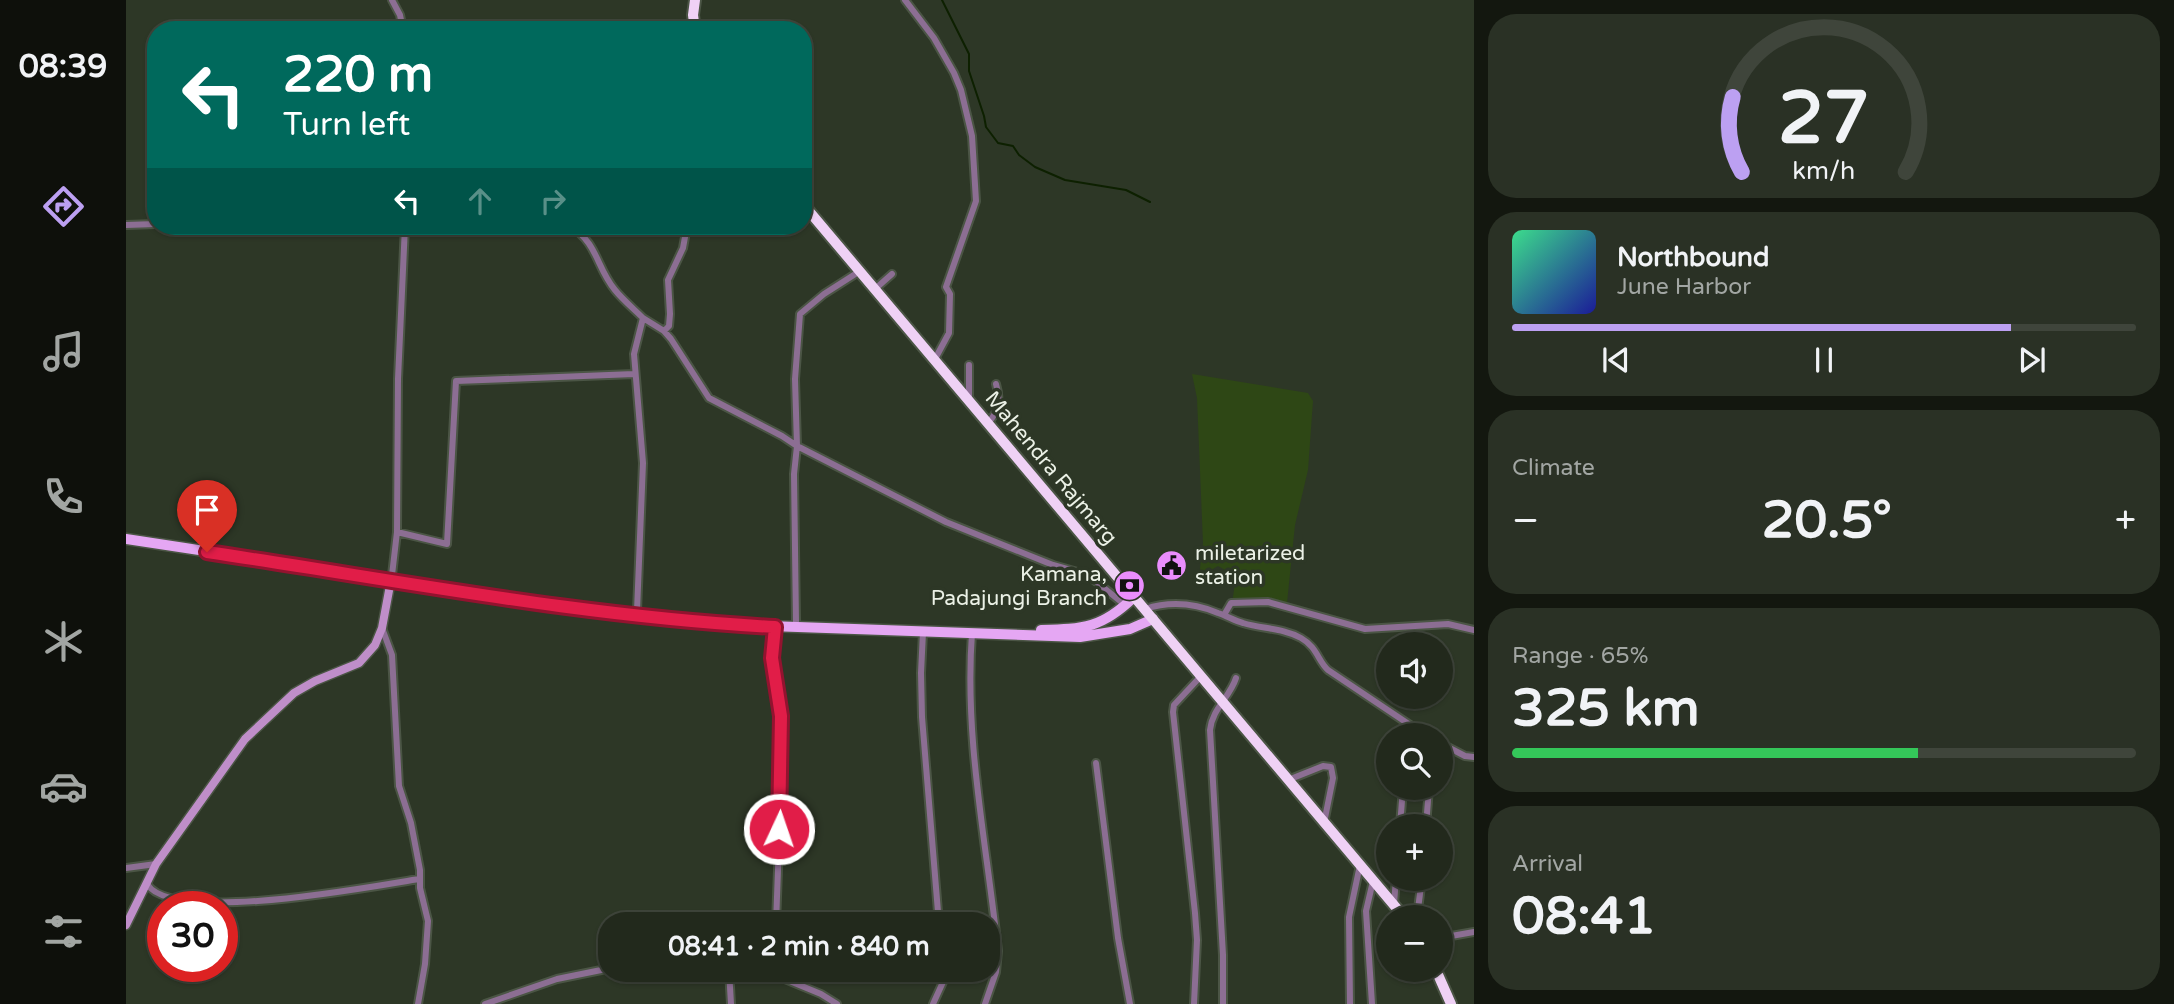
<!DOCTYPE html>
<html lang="en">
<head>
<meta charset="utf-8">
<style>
	body { margin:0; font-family:"Varela Round",sans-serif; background:#2a3125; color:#f1f3f6; height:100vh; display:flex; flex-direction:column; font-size:26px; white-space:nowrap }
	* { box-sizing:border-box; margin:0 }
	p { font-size:23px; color:#a2a6a3 }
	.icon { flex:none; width:38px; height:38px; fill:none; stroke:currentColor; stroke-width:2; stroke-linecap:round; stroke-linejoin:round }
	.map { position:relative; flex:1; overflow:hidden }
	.panel { display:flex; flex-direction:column; gap:14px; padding:14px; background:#13170f; width:700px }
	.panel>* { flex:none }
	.guide { position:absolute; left:21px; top:21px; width:665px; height:214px; border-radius:28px; box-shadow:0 2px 5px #0004,0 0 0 2px #3f453b; background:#00695c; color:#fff; overflow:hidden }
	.tools { position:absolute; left:1250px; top:632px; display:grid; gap:14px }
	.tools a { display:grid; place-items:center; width:77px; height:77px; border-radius:50%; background:#22291c; box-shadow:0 2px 5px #0004,0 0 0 2px #3f453b; font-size:35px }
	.speed { position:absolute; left:21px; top:891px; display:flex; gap:14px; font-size:35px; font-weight:700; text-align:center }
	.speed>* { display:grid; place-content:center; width:91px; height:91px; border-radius:50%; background:#22291c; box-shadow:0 2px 5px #0004,0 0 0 2px #3f453b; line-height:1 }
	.speed .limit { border:10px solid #d22; background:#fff; color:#111 }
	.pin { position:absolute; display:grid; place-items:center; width:60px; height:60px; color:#fff; margin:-72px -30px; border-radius:50% 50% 50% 0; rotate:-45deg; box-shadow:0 0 7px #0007 }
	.pin .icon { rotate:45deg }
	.me { position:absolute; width:77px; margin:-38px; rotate:3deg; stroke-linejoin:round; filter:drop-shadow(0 0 5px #0008) }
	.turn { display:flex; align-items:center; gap:24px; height:147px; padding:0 21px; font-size:32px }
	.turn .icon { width:91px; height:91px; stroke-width:2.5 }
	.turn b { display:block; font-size:49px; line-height:60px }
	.lanes { display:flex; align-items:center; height:66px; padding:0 21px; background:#0003; justify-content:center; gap:35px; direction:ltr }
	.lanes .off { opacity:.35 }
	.big { font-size:52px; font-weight:800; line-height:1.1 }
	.panel .widget { flex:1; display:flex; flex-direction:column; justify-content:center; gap:10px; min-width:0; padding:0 24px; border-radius:28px; background:#2a3125 }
	.panel .dial { align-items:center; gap:0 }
	.dial svg { height:182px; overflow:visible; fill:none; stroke:#3f453b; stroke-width:7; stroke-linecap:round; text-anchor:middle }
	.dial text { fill:#f1f3f6; stroke:none }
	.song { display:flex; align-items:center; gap:21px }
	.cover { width:84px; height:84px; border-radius:10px; background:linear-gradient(135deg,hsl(150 70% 55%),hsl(240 70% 35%)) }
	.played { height:7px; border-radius:4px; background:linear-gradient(90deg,#bca0f2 80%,#3f453b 80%) }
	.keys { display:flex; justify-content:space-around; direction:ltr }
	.heat { display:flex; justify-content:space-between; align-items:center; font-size:38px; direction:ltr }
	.charge { height:10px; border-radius:5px; background:linear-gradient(90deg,#34c759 65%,#3f453b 0) }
	.trip { position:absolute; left:472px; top:912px; width:402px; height:70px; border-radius:28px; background:#22291c; box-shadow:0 2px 5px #0004,0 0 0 2px #3f453b; font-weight:800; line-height:70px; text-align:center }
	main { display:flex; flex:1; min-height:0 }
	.dock { display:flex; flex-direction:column; width:126px; justify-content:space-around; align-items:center; background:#0e100b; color:#a2a6a3 }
	.dock .icon { width:49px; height:49px }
	.dock .current { color:#bca0f2 }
	.dock b { font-size:32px; color:#f1f3f6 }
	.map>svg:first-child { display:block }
	.green { fill:#2e4715 }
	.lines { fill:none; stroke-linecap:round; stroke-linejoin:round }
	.stream { stroke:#0d2000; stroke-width:2 }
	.street-casing { stroke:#4b5545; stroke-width:10 }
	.secondary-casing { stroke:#4b5545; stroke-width:11 }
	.primary-casing { stroke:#4b5545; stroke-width:13 }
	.highway-casing { stroke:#4b5545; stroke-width:14 }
	.street { stroke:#8c6e93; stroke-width:6 }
	.secondary { stroke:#bf8ec9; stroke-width:8 }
	.primary { stroke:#e5a7f3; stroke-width:10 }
	.highway { stroke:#efd1f5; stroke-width:10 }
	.route-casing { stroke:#92132f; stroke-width:18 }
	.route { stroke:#e11d48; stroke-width:12 }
	.labels { text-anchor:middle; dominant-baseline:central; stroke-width:7; stroke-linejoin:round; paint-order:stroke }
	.street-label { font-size:21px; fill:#ebf1e6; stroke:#2d3726 }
	.poi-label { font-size:21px; fill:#ebf1e6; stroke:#2d3726; text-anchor:start }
</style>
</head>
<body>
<main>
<nav class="dock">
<b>08:39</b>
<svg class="icon current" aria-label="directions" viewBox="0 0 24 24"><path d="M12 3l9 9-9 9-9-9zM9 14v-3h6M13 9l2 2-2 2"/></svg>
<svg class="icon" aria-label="music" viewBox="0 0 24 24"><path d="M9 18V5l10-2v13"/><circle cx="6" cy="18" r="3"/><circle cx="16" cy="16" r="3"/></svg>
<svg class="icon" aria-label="phone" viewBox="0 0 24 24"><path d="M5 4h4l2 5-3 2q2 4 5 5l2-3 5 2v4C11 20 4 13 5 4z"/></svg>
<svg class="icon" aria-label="climate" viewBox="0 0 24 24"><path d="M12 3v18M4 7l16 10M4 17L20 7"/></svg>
<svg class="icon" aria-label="car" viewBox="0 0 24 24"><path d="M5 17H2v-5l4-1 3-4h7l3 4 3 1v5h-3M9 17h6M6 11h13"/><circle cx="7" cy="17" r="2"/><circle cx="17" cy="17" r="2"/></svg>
<svg class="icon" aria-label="filters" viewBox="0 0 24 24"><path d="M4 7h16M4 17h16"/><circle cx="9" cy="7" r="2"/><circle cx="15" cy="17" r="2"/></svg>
</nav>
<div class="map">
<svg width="1348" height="1004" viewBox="0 0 1348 1004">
	<rect width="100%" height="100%" fill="#2d3726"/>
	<path class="green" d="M1066,374L1182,393L1187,401L1182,470L1169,525L1161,603L1106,604L1110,576L1092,566L1073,577L1077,543L1071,398Z"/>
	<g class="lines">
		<path class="stream" d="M816,0L843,54V71L858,116L860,127L872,143L887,146L893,155L909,167L939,180L1000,190L1024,202"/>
		<defs>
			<path id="street" d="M266,0L274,15L277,30
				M779,0L808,38L828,73L835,90L846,136L850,201L820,287L824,294L823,333L809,359
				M0,225L30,224
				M444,226C472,243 470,267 489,290C497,300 508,309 517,318
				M749,289L766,274
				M538,331L543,326L544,314L542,280L557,248L561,226
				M843,398V365
				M862,423C873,411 875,401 870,384
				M271,532L321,544L330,381L508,374
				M266,575L271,532L272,379L279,226
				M1019,609C1044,601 1068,603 1092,613C1101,616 1109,621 1117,623C1137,629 1157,628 1175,638C1191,647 1192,661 1202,670L1299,735
				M511,611L517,463L508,354L517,318L538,331L545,339L583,398L656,436L671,446L669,379L674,314L698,294L734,271
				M1098,615L1105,603L1142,602L1239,629L1322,624L1348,630
				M670,622L668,474L671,446L820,522L927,565L962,575L999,605
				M649,627L646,658L655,716V788L650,924
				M256,628L266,655L273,786L285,823L294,870V888L302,921L299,964L292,1004
				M797,632L795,673L796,717L813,924
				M846,633C838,740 861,845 872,951L870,972L859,1004
				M1281,735L1282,724
				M1314,743L1339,756L1348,757
				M970,763L992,938L1004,1004
				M1162,780L1197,766L1205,767L1207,778L1198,823
				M1274,826L1277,788
				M1300,826L1303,788
				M0,868L30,864
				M21,884C46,925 248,886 293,879
				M1268,904L1270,878
				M1291,917L1296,878
				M1314,938L1348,932
				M603,970L605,1004
				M637,970L695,994L711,1004
				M359,1004L431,979L485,968
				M807,1004L817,982L818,970
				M1068,1004L1071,940L1069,913L1047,712L1048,705L1075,676
				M1097,1004V955L1084,730C1086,709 1104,697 1110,678
				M1224,1004L1223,917L1234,865
				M1246,1004L1240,911L1247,881"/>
			<path id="secondary" d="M0,925L30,864L119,739L168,693L189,681L233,663L249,645L256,628L265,580"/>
			<path id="primary" d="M0,539L420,603L588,624L954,637L1004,629L1027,619
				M915,630C958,629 976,628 1008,597"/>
			<path id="highway" d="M569,0L567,15L569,30
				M677,204L1278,917
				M1310,970L1325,1004"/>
		</defs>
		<use href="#street" class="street-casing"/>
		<use href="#secondary" class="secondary-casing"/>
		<use href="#primary" class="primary-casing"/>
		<use href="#highway" class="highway-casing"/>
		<use href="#street" class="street"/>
		<use href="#secondary" class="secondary"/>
		<use href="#primary" class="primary"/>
		<use href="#highway" class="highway"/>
	</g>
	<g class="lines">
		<defs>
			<path id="route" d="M81,552C270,580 458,617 649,627L646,658L655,716L653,829"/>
		</defs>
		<use href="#route" class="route-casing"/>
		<use href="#route" class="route"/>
	</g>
	<defs>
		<symbol id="civic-disc" viewBox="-11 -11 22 22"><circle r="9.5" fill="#ea8dfd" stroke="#2d3726"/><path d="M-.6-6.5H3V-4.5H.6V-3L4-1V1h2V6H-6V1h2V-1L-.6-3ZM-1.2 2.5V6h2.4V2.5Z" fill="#111"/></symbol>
		<symbol id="bank-disc" viewBox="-11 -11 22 22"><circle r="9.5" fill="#ea8dfd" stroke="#2d3726"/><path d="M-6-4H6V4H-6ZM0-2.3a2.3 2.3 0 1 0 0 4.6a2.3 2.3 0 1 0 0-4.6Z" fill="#111"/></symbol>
	</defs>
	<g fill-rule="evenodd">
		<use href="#civic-disc" x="1028" y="548" width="35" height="35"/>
		<use href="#bank-disc" x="986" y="568" width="35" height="35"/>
	</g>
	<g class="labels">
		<g class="street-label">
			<text transform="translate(925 468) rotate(50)">Mahendra Rajmarg</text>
		</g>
		<g class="poi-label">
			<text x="1069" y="553">miletarized<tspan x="1069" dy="24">station</tspan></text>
			<text x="981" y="574" text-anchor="end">Kamana,<tspan x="981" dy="24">Padajungi Branch</tspan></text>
		</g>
	</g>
</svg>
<div class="tools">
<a><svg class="icon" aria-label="sound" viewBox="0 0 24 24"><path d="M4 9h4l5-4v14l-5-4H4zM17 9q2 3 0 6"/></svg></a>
<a><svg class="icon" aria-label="search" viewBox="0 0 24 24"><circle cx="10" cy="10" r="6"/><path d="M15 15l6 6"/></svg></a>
<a>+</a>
<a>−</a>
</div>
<div class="speed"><div class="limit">30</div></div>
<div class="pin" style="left:81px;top:552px;background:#d93025"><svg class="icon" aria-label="arrive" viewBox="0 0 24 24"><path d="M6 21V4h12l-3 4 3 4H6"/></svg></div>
<svg class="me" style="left:653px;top:829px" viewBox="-20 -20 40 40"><circle r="17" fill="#e11d48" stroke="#fff" stroke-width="3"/><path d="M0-11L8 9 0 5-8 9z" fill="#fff"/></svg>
<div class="trip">08:41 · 2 min · 840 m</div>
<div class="guide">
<div class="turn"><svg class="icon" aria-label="left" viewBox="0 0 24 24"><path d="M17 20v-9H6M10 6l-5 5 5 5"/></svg><div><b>220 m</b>Turn left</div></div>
<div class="lanes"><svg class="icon" aria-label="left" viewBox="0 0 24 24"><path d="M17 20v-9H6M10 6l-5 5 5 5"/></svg><svg class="icon off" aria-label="ahead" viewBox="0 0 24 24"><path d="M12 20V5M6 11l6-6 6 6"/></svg><svg class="icon off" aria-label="right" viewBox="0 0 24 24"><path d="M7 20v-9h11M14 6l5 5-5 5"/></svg></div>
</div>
</div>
<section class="panel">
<div class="widget dial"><svg viewBox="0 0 100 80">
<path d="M14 69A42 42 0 1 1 86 69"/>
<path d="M14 69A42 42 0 0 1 10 36" stroke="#bca0f2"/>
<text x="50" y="56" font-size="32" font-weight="700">27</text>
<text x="50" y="72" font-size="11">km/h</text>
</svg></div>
<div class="widget">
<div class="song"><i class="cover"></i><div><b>Northbound</b><p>June Harbor</p></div></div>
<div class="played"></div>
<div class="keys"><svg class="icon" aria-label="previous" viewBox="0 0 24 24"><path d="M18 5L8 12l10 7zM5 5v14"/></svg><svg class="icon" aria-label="pause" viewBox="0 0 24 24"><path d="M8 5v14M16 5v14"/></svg><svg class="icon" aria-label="next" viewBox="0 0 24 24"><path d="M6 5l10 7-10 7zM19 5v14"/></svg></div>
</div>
<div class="widget"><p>Climate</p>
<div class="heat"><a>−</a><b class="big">20.5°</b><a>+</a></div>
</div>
<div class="widget"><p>Range · 65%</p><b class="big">325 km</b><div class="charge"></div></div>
<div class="widget"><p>Arrival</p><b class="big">08:41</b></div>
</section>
</main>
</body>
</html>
